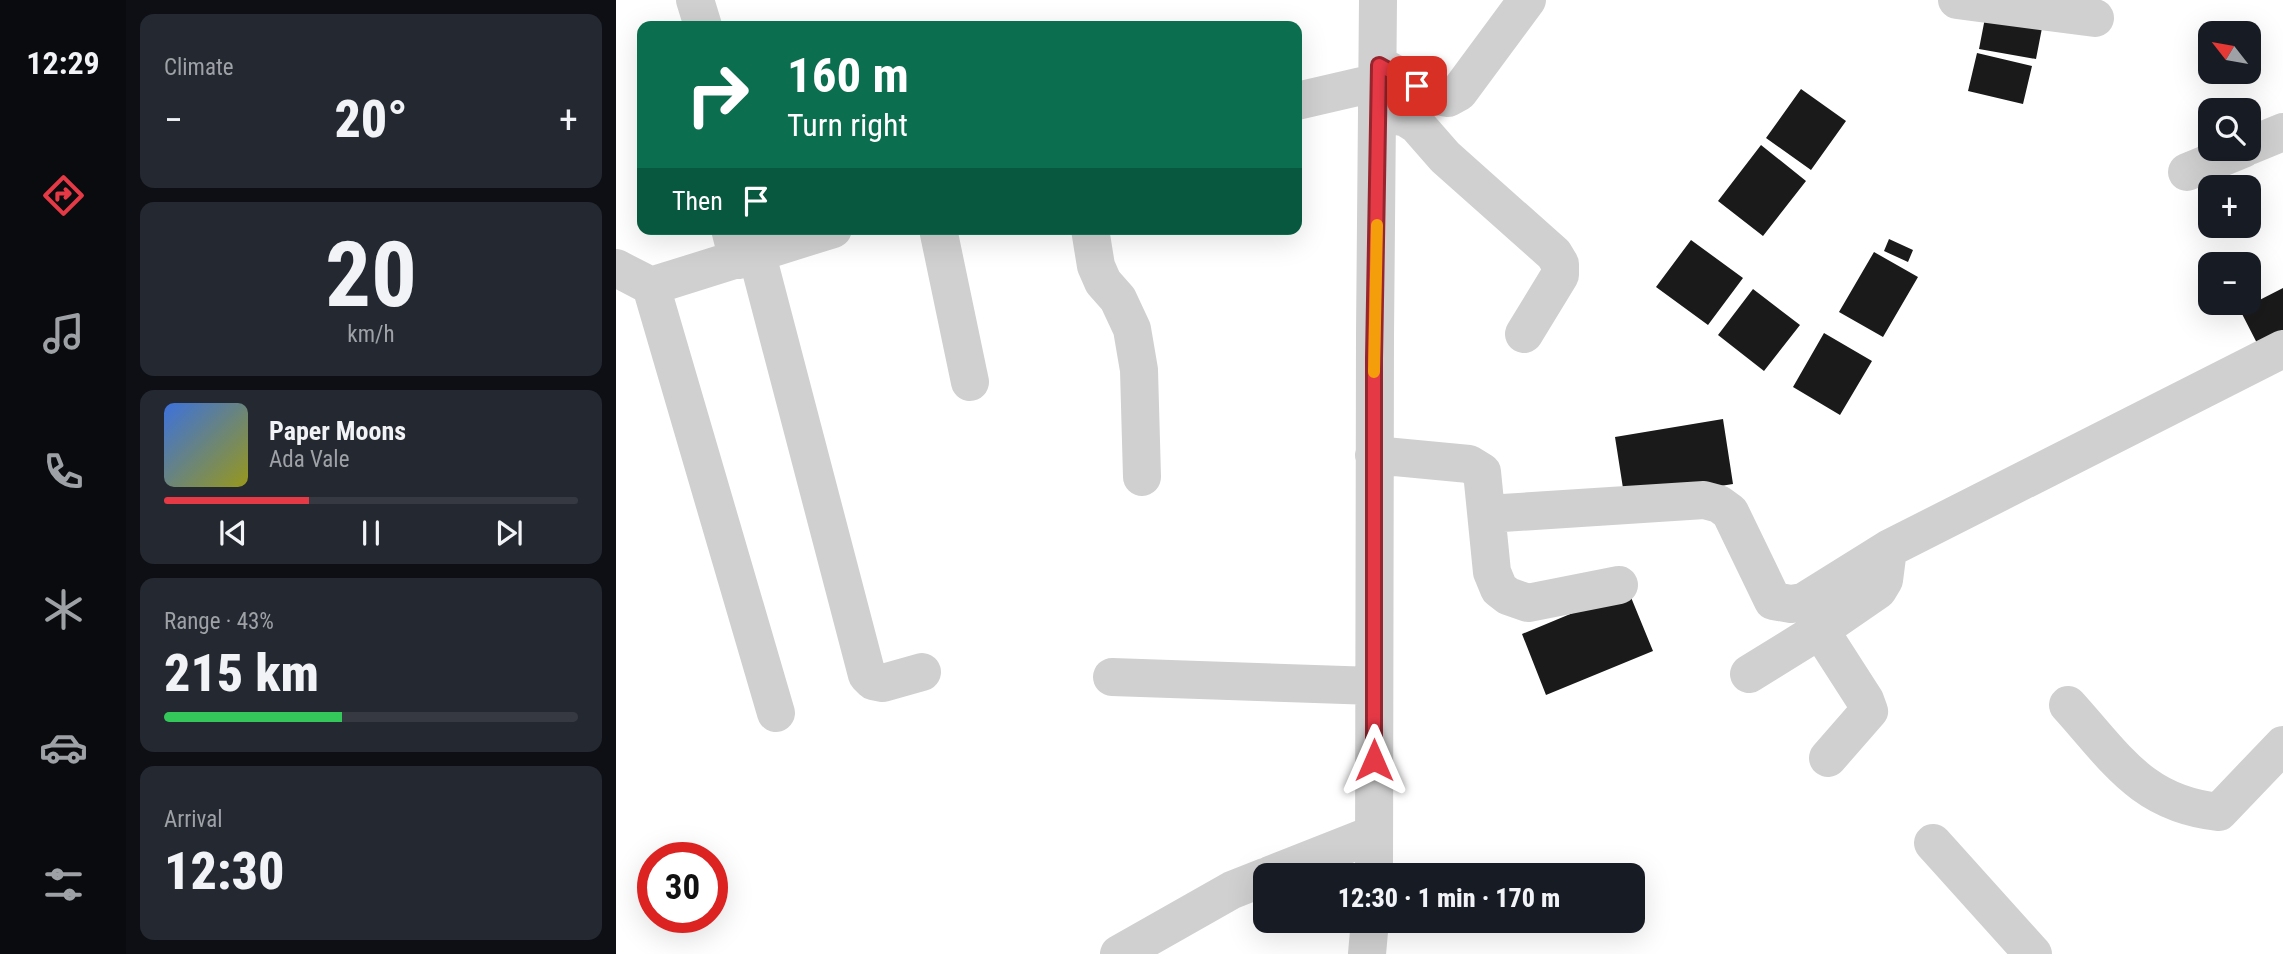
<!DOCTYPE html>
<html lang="en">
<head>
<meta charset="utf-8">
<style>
	body { margin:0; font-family:"Roboto Condensed",sans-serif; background:#242831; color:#f1f3f6; height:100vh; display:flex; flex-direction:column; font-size:26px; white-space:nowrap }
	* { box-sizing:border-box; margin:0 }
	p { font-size:23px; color:#9ea1a6 }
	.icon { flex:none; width:38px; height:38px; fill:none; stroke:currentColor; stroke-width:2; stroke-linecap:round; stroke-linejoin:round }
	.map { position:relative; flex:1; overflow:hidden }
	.sheet { display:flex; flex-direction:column; gap:14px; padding:14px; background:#0d0f14; width:490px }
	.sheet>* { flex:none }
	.guide { position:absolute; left:21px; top:21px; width:665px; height:214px; border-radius:14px; box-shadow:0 7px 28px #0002; background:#0b6e4f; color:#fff; overflow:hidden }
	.needle { width:46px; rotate:301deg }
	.controls { position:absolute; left:1582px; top:21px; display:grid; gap:14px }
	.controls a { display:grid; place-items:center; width:63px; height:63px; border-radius:14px; background:#171b24; box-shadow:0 7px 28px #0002; font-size:35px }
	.speed { position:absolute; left:21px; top:842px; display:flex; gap:14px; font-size:35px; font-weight:700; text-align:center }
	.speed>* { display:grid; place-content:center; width:91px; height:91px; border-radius:50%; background:#171b24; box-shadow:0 7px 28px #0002; line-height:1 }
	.speed .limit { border:10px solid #d22; background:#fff; color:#111 }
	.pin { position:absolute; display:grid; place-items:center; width:60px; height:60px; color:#fff; margin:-30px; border-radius:14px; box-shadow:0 4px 10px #0006 }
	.me { position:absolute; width:77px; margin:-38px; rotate:0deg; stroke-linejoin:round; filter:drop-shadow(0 0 5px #0008) }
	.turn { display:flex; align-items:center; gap:24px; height:147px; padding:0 35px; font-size:32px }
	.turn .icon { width:91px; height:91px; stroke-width:2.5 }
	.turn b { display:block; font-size:49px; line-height:60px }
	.then { display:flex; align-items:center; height:66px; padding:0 35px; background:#0003; gap:14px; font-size:26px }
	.big { font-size:52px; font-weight:800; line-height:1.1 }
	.sheet .tile { flex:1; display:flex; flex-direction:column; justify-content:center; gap:10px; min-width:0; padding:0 24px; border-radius:14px; background:#242831 }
	.sheet .dial { align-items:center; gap:0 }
	.dial b { font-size:91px; line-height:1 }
	.song { display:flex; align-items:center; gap:21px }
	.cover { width:84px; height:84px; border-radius:10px; background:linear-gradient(135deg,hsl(220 70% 55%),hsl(60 70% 35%)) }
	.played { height:7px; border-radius:4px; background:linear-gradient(90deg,#e63946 35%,#363941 35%) }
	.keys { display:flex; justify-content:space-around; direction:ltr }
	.heat { display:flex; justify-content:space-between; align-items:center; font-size:38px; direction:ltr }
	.charge { height:10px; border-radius:5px; background:linear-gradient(90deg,#34c759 43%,#363941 0) }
	.trip { position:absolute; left:637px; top:863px; width:392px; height:70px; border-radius:14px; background:#171b24; box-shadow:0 7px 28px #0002; font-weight:800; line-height:70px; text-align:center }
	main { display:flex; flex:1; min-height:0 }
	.tabs { display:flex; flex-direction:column; width:126px; justify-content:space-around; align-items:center; background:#090b0e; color:#9ea1a6 }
	.tabs .icon { width:49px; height:49px }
	.tabs .current { color:#e63946 }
	.tabs b { font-size:32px; color:#f1f3f6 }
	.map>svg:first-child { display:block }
	.building { fill:#1a1a1a }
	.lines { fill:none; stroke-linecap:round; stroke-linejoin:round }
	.minor { stroke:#d0d0d0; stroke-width:38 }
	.route-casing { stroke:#96252e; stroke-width:18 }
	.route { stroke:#e63946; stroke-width:12 }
	.slow { stroke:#f59e0b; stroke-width:12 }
</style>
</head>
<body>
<main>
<nav class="tabs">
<b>12:29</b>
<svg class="icon current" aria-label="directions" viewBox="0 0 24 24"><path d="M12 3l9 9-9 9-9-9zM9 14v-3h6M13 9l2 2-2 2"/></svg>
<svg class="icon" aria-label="music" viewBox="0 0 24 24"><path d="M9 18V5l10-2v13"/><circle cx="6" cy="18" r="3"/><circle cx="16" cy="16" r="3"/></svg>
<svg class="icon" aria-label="phone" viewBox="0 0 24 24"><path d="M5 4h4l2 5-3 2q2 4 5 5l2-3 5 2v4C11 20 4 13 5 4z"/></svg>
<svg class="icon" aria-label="climate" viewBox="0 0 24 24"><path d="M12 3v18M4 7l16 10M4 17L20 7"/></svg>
<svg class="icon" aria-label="car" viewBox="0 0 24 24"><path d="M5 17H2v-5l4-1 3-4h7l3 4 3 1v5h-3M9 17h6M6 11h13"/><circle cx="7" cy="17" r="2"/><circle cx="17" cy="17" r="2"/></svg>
<svg class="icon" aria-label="filters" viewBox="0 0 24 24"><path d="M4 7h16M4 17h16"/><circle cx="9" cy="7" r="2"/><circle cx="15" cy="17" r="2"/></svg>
</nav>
<section class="sheet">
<div class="tile"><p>Climate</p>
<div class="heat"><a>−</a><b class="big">20°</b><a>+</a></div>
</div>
<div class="tile dial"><b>20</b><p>km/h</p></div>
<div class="tile">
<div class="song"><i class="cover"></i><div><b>Paper Moons</b><p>Ada Vale</p></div></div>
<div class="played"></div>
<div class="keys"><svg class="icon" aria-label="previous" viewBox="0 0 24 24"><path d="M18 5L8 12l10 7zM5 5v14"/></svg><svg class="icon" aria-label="pause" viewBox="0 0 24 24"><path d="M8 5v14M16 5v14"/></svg><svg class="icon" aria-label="next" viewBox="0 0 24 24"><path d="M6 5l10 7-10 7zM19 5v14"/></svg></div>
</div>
<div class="tile"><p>Range · 43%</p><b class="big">215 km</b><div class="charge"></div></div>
<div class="tile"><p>Arrival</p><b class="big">12:30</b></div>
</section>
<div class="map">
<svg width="1667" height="954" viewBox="0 0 1667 954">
	<rect width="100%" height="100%" fill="#fff"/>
	<path class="building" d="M1369,18L1426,28L1420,59L1363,49Z
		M1361,53L1416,66L1407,104L1352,91Z
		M1185,89L1230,121L1195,170L1150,138Z
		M1145,145L1190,181L1147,236L1102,201Z
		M1273,239L1297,250L1292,262L1268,251Z
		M1075,240L1127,278L1092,325L1040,287Z
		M1258,252L1302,277L1267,337L1223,312Z
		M1667,288V338L1644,349L1624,310Z
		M1137,289L1184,325L1148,371L1102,335Z
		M1208,333L1256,361L1224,415L1177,387Z
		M1107,419L1117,484L1009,501L999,437Z
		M1012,590L1037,651L930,695L906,634Z"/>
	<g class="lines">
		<path class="minor" d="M79,0L87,26
			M1341,0L1479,18
			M763,65L820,96L832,98L843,92L911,0
			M681,101L763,82
			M762,112L790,118L801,125L829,157L938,254L944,264V275L908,334
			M1633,146L1667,132
			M1571,172L1627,149
			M114,229L122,260
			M322,229L354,382
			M474,229L480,266L487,282L502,299L516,329L523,370L526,477
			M141,255L251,675L257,681L267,683L306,672
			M0,268L35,286L217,229
			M35,286L160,713
			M758,455L853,464L866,472L876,572L883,589L892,596L912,603L1003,585
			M871,514L1088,500L1103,504L1114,512L1157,601L1175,604L1187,602L1272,549L1667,349
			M1133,674L1204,630
			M496,677L758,686
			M1452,705C1500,758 1526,804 1603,812L1667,745
			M1212,758L1253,711L1249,700L1204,630L1262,590L1268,580L1272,549
			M1317,843L1417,954
			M654,875L758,834
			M758,875L759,335L762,0
			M503,954L616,890L649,877
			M751,954L754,920"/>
	</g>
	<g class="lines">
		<defs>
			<path id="route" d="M758,760V359L763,65L801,86"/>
		</defs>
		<use href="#route" class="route-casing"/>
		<use href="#route" class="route"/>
		<path class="slow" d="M758,372L761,225"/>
	</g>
</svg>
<div class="controls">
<a><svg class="needle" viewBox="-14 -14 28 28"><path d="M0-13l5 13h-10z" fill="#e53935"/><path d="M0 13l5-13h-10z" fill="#9ea1a6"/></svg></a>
<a><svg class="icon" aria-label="search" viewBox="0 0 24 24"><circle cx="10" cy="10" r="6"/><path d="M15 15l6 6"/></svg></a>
<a>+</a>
<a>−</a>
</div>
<div class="speed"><div class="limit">30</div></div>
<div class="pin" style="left:801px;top:86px;background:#d93025"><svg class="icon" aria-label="arrive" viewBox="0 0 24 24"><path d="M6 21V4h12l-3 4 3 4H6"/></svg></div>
<svg class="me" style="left:758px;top:760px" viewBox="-20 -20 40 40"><path d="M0-17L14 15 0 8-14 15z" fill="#e63946" stroke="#fff" stroke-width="4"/></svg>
<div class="trip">12:30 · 1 min · 170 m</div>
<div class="guide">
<div class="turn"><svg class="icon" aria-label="right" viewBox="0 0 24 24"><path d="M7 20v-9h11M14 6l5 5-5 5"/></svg><div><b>160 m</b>Turn right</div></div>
<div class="then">Then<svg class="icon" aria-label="arrive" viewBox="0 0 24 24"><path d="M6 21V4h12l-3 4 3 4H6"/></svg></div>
</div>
</div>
</main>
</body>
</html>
